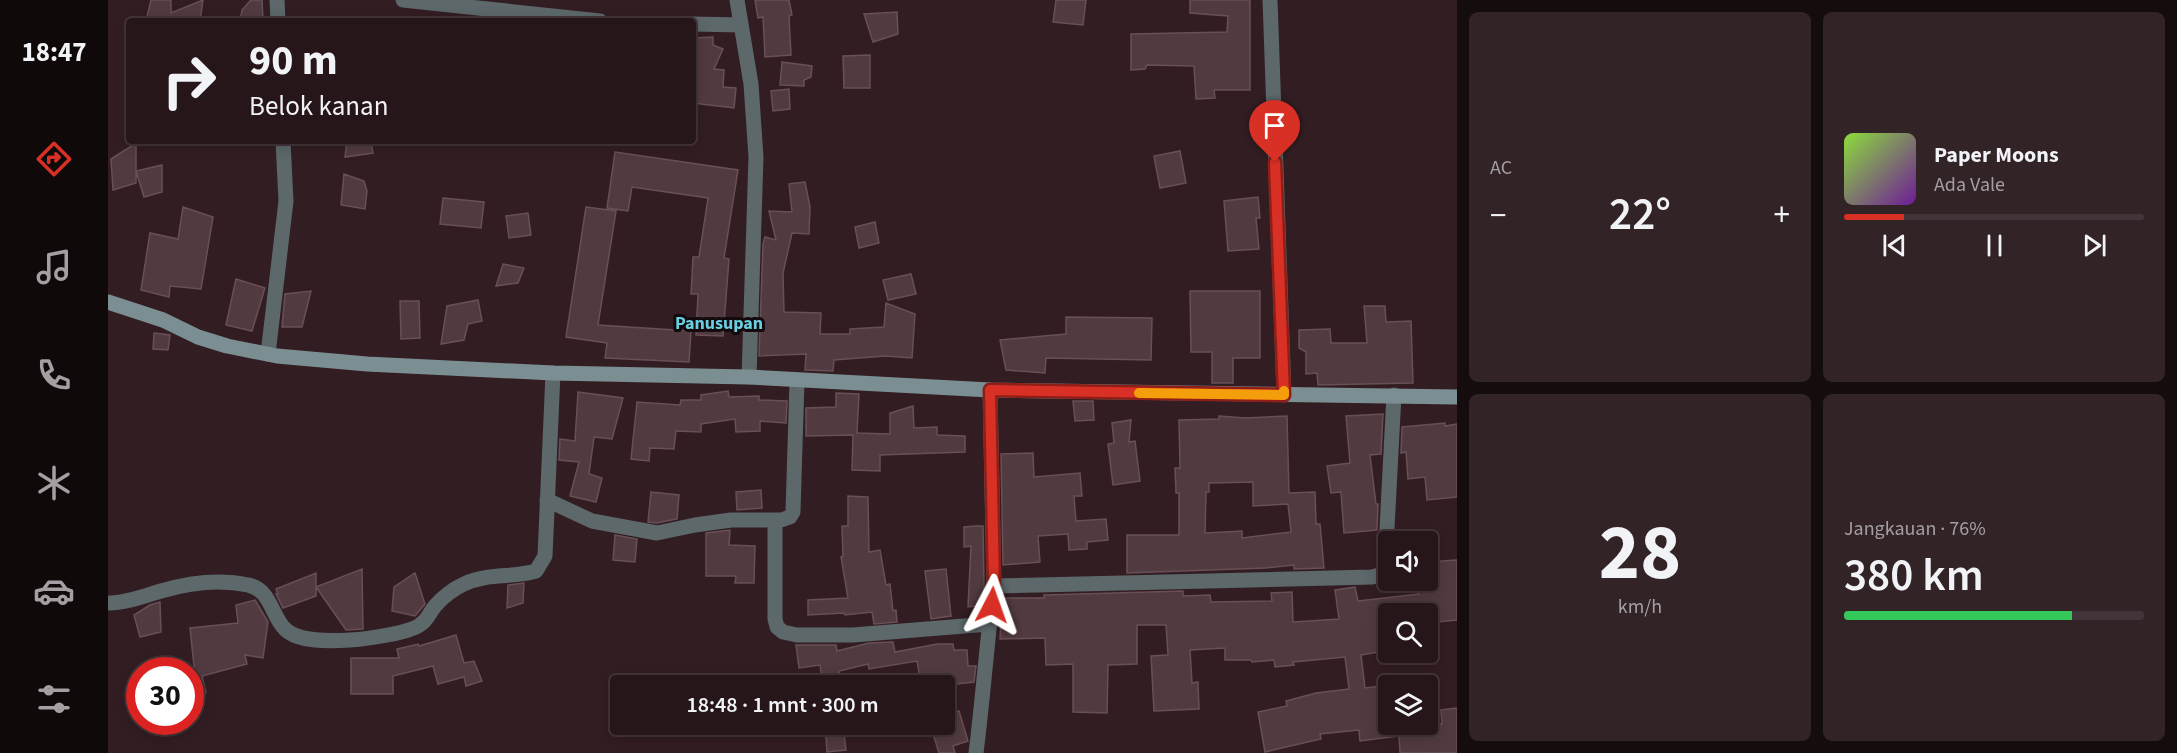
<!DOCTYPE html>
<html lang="id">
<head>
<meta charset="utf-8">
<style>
	body { margin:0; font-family:"Source Sans 3",sans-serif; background:#322327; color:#f1f3f6; height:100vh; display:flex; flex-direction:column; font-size:22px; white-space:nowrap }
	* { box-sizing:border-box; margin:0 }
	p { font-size:20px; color:#a49fa2 }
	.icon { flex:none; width:33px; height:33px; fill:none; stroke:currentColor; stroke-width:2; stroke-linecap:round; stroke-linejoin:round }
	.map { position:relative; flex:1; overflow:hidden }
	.side { display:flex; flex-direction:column; gap:12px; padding:12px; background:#150c0e; width:720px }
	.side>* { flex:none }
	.guide { position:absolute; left:18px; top:18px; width:570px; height:126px; border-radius:6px; box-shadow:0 3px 15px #0003,0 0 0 2px #423539; background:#26161a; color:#f1f3f6; overflow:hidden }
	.controls { position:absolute; left:1270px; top:531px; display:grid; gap:12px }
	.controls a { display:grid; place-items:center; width:60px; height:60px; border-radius:6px; background:#26161a; box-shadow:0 3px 15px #0003,0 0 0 2px #423539; font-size:30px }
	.speed { position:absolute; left:18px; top:657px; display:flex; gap:12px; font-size:30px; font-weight:700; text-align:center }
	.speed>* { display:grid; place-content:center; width:78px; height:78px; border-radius:50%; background:#26161a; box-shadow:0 3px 15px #0003,0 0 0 2px #423539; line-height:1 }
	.speed .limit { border:9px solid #d22; background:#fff; color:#111 }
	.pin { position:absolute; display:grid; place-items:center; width:51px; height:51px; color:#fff; margin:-62px -26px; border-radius:50% 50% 50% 0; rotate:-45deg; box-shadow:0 0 6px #0007 }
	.pin .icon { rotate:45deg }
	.me { position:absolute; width:66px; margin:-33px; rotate:4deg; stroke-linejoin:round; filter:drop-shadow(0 0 4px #0008) }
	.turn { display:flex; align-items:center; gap:21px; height:126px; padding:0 24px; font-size:27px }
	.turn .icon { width:78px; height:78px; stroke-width:2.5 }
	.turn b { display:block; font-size:42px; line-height:51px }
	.big { font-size:45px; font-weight:600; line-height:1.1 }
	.side .card { flex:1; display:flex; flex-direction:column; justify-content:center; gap:9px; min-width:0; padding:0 21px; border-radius:9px; background:#322327 }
	.side .dial { align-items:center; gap:0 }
	.dial b { font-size:78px; line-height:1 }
	.song { display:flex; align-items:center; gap:18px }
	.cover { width:72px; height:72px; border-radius:9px; background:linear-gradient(135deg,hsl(90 70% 55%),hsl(280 70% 35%)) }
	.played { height:6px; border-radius:3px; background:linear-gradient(90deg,#d93025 20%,#423539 20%) }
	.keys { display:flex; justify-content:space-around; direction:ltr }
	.heat { display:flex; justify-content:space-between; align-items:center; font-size:33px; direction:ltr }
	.charge { height:9px; border-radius:4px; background:linear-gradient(90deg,#34c759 76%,#423539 0) }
	.side .tiles { flex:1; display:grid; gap:12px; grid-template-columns:repeat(2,1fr) }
	.trip { position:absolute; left:502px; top:675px; width:345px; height:60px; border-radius:6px; background:#26161a; box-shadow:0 3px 15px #0003,0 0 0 2px #423539; font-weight:600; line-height:60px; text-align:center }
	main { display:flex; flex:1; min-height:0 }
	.tab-bar { display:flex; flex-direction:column; width:108px; justify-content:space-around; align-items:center; background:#0f090a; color:#a49fa2 }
	.tab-bar .icon { width:42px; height:42px }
	.tab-bar .selected { color:#d93025 }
	.tab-bar b { font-size:27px; color:#f1f3f6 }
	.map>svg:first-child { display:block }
	.building { fill:#523b40; stroke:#685056; stroke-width:1.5; fill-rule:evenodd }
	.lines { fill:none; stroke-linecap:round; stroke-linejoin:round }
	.street { stroke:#5c686a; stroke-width:15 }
	.secondary { stroke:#7b8f92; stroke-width:15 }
	.route-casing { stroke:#8d1f18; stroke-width:15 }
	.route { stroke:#d93025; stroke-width:10 }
	.slow { stroke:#f59e0b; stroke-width:10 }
	.labels { text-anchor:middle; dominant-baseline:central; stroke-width:6; stroke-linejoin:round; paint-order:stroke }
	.quarter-label { font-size:18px; font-weight:bold; fill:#68d1e1; stroke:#140a0d }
</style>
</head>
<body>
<main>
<nav class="tab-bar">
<b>18:47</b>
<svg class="icon selected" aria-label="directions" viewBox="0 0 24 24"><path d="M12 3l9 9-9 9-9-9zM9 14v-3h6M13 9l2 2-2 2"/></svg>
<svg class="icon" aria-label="music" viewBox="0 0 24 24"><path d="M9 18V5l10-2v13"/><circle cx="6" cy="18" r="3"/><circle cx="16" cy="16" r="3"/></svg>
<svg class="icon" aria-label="phone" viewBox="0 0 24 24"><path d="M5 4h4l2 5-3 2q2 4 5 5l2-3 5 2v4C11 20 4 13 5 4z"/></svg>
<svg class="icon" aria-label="climate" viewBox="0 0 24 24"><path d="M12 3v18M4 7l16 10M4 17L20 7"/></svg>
<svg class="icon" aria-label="car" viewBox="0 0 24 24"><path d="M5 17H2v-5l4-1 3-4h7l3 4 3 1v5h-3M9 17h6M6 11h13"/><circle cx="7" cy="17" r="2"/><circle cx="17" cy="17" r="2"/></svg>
<svg class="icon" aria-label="filters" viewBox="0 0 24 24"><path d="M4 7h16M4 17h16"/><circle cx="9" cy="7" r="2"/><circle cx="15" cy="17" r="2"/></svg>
</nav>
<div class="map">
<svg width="1349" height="753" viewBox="0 0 1349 753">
	<rect width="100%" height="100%" fill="#321d22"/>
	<path class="building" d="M43,0H63V13L95,0L92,21H38Z
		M143,0H154L155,21H132L134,10Z
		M647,0H681L684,15L681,16L683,55L657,57L655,17L650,18Z
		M948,0H978L975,25L945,22Z
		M1082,0H1142V90H1106L1107,98L1088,99L1086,66L1039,65L1037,69L1023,70V34L1119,32L1120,16L1082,13Z
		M789,12L790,34L765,42L756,14Z
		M605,37V45L615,49L606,69L616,70L615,87L628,88L626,108L585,103V38Z
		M762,55V88H736L735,56Z
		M674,62L704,66L703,77L696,80V86L672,85Z
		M681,89L682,109L665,111L663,91Z
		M239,141H263L265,153L237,157Z
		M28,143V183L5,190L3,159Z
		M1072,151L1078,183L1052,188L1046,156Z
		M507,152L630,170L616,258L621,259L615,336L588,335L590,294H583L585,257H591L600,198L524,187L520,211L499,208Z
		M54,165V192L36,197L28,171Z
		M236,174L256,181L259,191L257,209L233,205Z
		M697,182L702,207L701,234L684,233L675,273L676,312L713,313L712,334H742V329L776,327L778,303L807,314L804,358L777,356L726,360L725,371L697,370L698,354L651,356L655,244L657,237L668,240L661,211L684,212L681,184Z
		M1150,197L1152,218H1148L1151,249L1120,251L1116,201Z
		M335,198L376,202L373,228L332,224Z
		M75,207L105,217L93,289L62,286L61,297L33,290L42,233L70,239Z
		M478,207L508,211L490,325L583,331L581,362L497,358L499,343L458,337Z
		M420,213L423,235L401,238L398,216Z
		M767,222L771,243L751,248L747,227Z
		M395,264L416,268L410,283L388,286Z
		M803,274L808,294L780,300L775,280Z
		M128,279L157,288L144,331L118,325Z
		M203,291L194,327H174L177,294Z
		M1082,291H1152V358H1125V383H1104V352H1083Z
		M370,300L374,321L360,324L356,340L333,344L339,306Z
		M292,301H311L312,338L293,339Z
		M1256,306H1277L1278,322L1303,321L1305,383L1210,385L1209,373L1198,374V352L1191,348V330L1222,329L1223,343H1259Z
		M958,317L1044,318L1043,360L938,358L937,373L898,370L892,340L958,334Z
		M46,333L62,335L60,350L45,349Z
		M620,391L621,397L651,396V400L679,401L678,423L652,421V431L628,432L627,419L593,424V432L568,431L566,449L542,448L541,461L523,459L529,402L572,405L573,400H593V395Z
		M470,392L515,398L504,439L486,437L481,474L494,478L488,502L462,496L471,462L451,460L452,439L467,441Z
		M728,393L751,394L749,433L782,434V413L805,406L806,428L829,427V435L857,436V452L772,455V471L744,470L745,435L698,436V408L728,407Z
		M965,401H985L986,420L967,421Z
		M1275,414L1273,454L1262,455L1268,504H1270L1269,530L1236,533L1233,492L1223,493L1219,466L1242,463L1238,416Z
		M1111,416L1137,418L1179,416L1181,493L1207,492L1208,524H1212L1216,568L1186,569V565L1158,568L1019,573V535H1071V493H1068L1067,468H1072L1071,420L1111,419ZM1145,482V506L1180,504L1183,532L1134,538V531L1097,533L1098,492H1101V483Z
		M1023,420L1021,442L1027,441L1032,481L1005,485L1000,444L1006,443L1004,423Z
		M1337,423V426L1349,424V497L1319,500L1317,477L1300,479L1298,452L1293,453L1294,427Z
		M925,453L926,477L972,473L974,496H966L968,521L998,519L1000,540L979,542V549L961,550L960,534L930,536L932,562L895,565L893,454Z
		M653,490L654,508L629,510L628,492Z
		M543,492L571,495L569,519L549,523L540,522Z
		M740,496L760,497L761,552L772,550L778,585L782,584L785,611L788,610L789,622L766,624L764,612L737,615L736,613L700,615V600L740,598L733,557L735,556L734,526H740Z
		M868,526H875L876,586L874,605L860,607L863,546L856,547V527Z
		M622,530L621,545L647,546L646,583H627L628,576H598V533Z
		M507,535L529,539L527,562L505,560Z
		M1349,560V620L1320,623V614H1281V650L1253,655L1257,688L1281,685V724H1334L1333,710L1349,708V753H1292L1291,736L1252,741L1251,730L1212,734L1213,739L1157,752L1150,712L1179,706L1178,701L1208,693L1241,689L1237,657L1185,662L1186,665L1167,667L1166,660L1144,662L1143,660H1117V648L1082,650L1084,683L1090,682L1091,709L1046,711L1043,656L1060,655L1058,625H1029V664L1000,665L999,713L965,712V664L938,665L937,638L892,639L894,598H936V595L1075,591V596L1102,595L1103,602L1164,601L1163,593L1184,592L1185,622L1231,619L1227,590L1247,587L1250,601L1311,594L1310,580H1320V562Z
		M254,569L255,629L238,630L208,587V596L175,608L168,594H170L168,589L208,573V587Z
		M838,569L843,616L823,619L817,571Z
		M307,573L317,604L307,616L284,611L286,587Z
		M416,583L415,603L399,608L400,585Z
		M147,600L160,622L155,658L137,655L139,664L94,676L98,693L82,697V676H87L82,628L130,623L128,605Z
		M52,602L53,632L32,637L26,615L42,605Z
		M348,635L356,663L366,661L374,681L358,686L356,677L330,684L325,666L285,676V694H243V658H291L289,649L310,644L311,646Z
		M785,642L787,652L829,644H845L846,650H859L860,666H868L866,682L840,685V680L813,685L809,661L761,669L760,664L731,671L733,686H715L712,665L691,668L688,645H728L729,651L761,643Z
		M851,711L860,741L845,746L847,753H831L822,724H837V715Z
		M717,724H735L738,750L719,752Z"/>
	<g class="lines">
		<path class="street" d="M169,0L170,21
			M295,0L492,21
			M629,0L643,84L648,157L641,377
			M1162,0L1176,395
			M585,24L633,25
			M160,354L178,201L175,141
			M882,390L886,586L1264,577L1275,574L1277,566L1286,395
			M439,500L484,521L549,533L587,525L623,520H673L682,517L685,512L689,381
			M667,521V619L669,627L675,632L689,635H745L881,624
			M0,603C18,603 36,596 53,591C80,583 112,579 140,585C162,589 163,614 176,628C189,643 225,641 242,640C258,639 303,633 313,624C320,619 322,612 327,606C335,597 345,589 356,584C379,573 404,578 428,571L437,556L445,373
			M868,753C875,697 879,641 886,586"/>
		<path class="secondary" d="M0,302L55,320L90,337L119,346L169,356L259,364L445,373L641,377L882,390L1349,397"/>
	</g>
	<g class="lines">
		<defs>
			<path id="route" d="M884,605L886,585L882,390L1176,395L1167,162"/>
		</defs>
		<use href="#route" class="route-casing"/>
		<use href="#route" class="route"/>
		<path class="slow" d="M1031,393L1176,395V391"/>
	</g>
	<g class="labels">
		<g class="quarter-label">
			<text x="611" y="323">Panusupan</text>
		</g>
	</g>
</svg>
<div class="controls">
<a><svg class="icon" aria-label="sound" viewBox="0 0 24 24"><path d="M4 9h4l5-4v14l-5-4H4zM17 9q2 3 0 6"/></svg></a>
<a><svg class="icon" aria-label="search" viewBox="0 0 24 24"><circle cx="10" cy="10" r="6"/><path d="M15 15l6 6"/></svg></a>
<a><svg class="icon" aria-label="layers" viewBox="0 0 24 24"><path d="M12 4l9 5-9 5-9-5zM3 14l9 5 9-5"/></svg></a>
</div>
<div class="speed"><div class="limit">30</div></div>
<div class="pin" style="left:1167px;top:162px;background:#d93025"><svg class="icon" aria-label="arrive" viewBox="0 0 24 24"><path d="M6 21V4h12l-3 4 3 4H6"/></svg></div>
<svg class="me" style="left:884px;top:605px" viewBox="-20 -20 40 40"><path d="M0-17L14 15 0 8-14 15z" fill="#d93025" stroke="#fff" stroke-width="4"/></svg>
<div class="trip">18:48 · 1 mnt · 300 m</div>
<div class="guide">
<div class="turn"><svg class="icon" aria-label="right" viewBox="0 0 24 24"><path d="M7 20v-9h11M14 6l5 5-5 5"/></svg><div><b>90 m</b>Belok kanan</div></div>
</div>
</div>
<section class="side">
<div class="tiles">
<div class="card"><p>AC</p>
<div class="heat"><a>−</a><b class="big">22°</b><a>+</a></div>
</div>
<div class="card">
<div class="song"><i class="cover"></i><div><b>Paper Moons</b><p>Ada Vale</p></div></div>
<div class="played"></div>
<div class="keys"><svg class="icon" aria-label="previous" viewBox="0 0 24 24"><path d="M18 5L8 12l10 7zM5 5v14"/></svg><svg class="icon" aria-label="pause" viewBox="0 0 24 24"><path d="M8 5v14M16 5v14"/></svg><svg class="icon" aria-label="next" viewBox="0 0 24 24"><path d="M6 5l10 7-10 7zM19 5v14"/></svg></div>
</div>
<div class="card dial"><b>28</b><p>km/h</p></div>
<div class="card"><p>Jangkauan · 76%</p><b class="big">380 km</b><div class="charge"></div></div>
</div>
</section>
</main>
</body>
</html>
